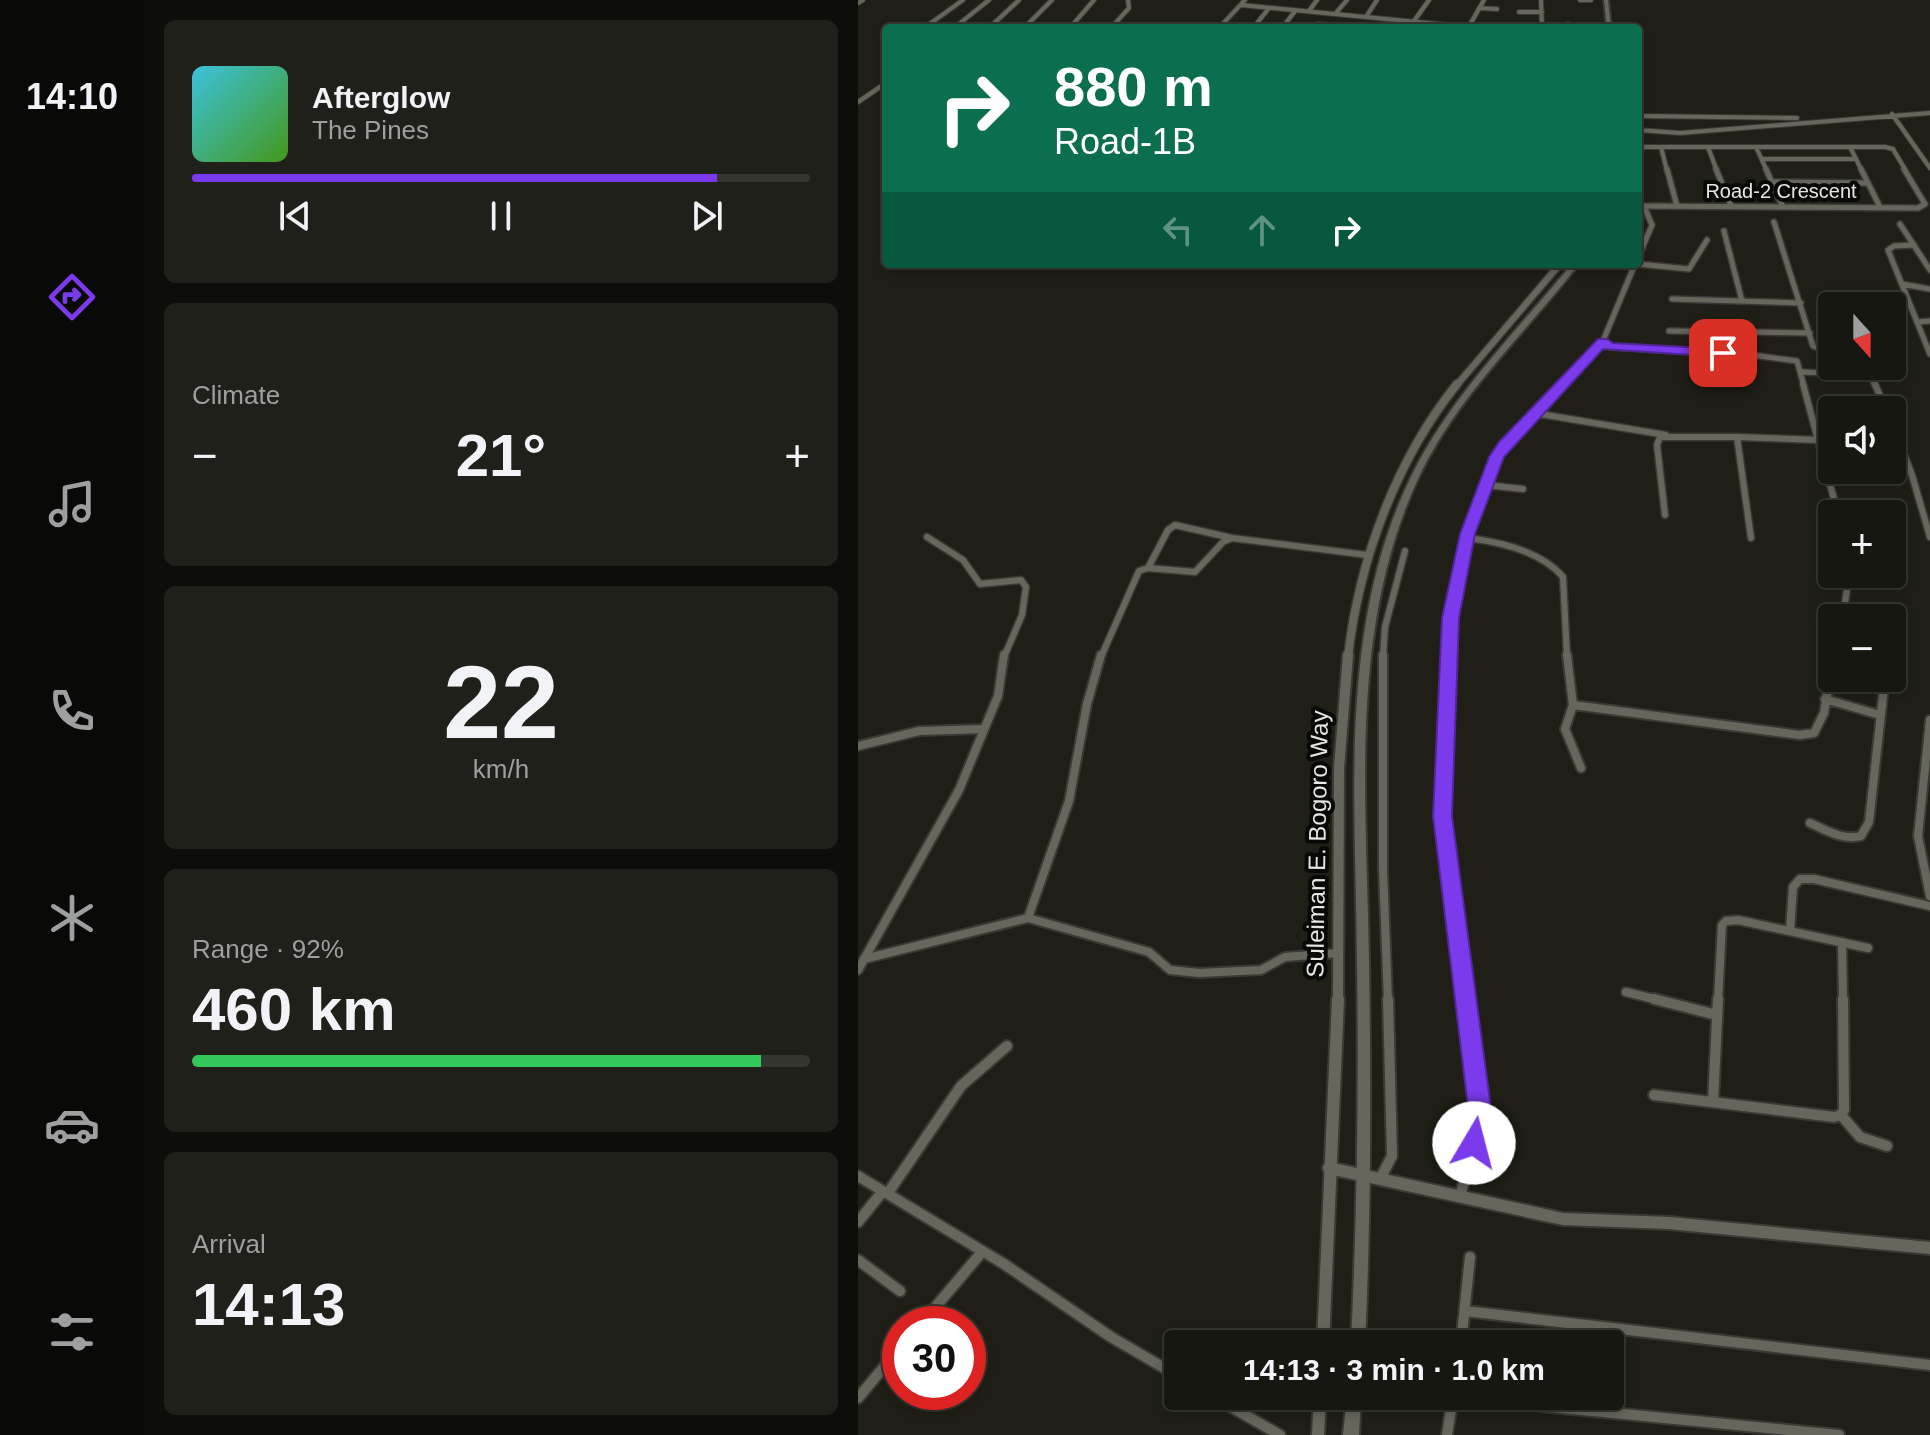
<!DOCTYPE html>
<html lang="en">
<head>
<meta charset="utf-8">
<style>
	body { margin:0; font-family:Arial,sans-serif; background:#20201a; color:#f1f3f6; height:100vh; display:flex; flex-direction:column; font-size:30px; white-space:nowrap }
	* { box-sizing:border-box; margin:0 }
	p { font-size:26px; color:#9e9f9f }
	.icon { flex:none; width:44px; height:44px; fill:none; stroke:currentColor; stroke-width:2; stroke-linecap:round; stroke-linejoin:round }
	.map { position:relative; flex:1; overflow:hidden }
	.panel { display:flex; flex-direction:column; gap:20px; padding:20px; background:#0d0d09; width:714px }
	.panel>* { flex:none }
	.guide { position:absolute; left:24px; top:24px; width:760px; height:244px; border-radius:8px; box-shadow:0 4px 12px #0003,0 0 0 2px #363631; background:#0b6e4f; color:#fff; overflow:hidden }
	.needle { width:52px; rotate:159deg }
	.buttons { position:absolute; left:960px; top:292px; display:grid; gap:16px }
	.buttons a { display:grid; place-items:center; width:88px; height:88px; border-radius:8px; background:#171711; box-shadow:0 4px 12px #0003,0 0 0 2px #363631; font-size:40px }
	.speed { position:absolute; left:24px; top:1306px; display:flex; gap:16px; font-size:40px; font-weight:700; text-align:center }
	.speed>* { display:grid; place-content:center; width:104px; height:104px; border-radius:50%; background:#171711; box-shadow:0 4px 12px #0003,0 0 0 2px #363631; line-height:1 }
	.speed .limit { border:12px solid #d22; background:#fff; color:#111 }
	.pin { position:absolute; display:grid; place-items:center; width:68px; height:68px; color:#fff; margin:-34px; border-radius:16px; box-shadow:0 4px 12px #0006 }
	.me { position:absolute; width:88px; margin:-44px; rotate:8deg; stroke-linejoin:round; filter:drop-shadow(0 0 6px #0008) }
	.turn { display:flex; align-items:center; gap:28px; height:168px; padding:0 40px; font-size:36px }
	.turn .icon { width:104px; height:104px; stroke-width:2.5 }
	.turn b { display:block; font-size:56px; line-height:68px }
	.lanes { display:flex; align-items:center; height:76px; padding:0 40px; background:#0003; justify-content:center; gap:40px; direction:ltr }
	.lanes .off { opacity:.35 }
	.big { font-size:60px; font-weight:800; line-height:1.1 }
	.panel .card { flex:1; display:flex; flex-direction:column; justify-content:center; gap:12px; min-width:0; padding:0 28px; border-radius:12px; background:#20201a }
	.panel .dial { align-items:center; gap:0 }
	.dial b { font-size:104px; line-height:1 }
	.song { display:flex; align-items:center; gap:24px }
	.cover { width:96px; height:96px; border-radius:12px; background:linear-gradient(135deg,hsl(190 70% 55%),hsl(100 70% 35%)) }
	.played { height:8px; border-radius:4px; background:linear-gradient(90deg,#7c3aed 85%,#363631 85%) }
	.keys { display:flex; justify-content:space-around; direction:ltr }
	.heat { display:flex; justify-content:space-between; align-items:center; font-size:44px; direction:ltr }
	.charge { height:12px; border-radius:6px; background:linear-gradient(90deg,#34c759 92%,#363631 0) }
	.trip { position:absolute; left:306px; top:1330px; width:460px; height:80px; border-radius:8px; background:#171711; box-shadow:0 4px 12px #0003,0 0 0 2px #363631; font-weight:800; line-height:80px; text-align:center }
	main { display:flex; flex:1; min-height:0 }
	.tabs { display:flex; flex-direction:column; width:144px; justify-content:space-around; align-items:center; background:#090907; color:#9e9f9f }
	.tabs .icon { width:56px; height:56px }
	.tabs .current { color:#7c3aed }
	.tabs b { font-size:36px; color:#f1f3f6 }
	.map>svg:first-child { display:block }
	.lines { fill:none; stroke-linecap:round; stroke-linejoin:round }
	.minor-far4-casing { stroke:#3a3935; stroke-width:6 }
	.minor-far3-casing { stroke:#3a3935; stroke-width:8 }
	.minor-far2-casing { stroke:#3a3935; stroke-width:9 }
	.minor-far1-casing { stroke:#3a3935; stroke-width:12 }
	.minor-casing { stroke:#3a3935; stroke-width:14 }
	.tertiary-far3-casing { stroke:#3a3935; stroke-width:9 }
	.tertiary-far2-casing { stroke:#3a3935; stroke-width:11 }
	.tertiary-far1-casing { stroke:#3a3935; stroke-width:14 }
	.tertiary-casing { stroke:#3a3935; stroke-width:16 }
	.secondary-casing { stroke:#3a3935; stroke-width:4 }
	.minor-far4 { stroke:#66665d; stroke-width:4 }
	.minor-far3 { stroke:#66665d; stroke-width:5 }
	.minor-far2 { stroke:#66665d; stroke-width:6 }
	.minor-far1 { stroke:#66665d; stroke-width:8 }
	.minor { stroke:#66665d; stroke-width:10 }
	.tertiary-far3 { stroke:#66665d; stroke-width:6 }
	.tertiary-far2 { stroke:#66665d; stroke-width:8 }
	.tertiary-far1 { stroke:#66665d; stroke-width:10 }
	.tertiary { stroke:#66665d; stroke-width:12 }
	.secondary { fill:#66665d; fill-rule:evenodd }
	.route { fill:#7c3aed; stroke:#51269a; stroke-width:2 }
	.labels { text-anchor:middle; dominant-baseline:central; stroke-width:8; stroke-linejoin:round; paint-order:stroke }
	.far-street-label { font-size:20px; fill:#e7e7e2; stroke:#080806 }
	.street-label { font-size:24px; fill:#e7e7e2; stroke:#080806 }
</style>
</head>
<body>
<main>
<nav class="tabs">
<b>14:10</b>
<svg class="icon current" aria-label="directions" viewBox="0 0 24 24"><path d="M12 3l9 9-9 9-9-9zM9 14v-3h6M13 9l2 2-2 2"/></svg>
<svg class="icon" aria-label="music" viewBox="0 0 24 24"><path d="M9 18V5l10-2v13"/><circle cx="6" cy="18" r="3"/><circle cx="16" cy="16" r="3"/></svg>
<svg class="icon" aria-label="phone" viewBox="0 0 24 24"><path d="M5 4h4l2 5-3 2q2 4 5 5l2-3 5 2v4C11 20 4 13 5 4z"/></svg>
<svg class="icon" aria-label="climate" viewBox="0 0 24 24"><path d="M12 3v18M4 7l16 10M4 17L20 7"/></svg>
<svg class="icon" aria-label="car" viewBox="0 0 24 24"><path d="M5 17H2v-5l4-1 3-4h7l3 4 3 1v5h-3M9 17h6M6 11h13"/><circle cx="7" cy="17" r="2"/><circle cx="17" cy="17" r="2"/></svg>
<svg class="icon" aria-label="filters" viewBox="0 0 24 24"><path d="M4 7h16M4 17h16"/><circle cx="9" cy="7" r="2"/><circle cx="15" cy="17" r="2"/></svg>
</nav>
<section class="panel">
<div class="card">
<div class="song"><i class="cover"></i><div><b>Afterglow</b><p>The Pines</p></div></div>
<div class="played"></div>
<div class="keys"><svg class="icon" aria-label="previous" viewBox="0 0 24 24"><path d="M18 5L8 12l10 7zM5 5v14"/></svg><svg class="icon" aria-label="pause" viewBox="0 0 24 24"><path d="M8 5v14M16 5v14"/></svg><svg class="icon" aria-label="next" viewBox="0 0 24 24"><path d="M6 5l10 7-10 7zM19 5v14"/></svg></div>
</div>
<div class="card"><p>Climate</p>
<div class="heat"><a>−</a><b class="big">21°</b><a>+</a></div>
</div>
<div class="card dial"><b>22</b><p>km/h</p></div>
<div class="card"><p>Range · 92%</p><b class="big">460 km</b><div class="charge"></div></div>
<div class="card"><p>Arrival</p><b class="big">14:13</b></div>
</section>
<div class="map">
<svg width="1072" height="1435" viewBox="0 0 1072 1435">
	<rect width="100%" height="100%" fill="#1f1f17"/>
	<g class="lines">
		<defs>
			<path id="minor-far4" d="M683,0L684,28
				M722,0H733
				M0,3L5,0
				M383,5L611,27
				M621,8L639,9
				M451,11L459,0
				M661,12H684
				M477,14L489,0
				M508,17L519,0
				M556,21L571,0
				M217,22L236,0
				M460,24L506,28
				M710,24V28
				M396,27L411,8
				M66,28L105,0
				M96,28L131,0
				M131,28L161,0
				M166,28L194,0
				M253,28L271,8L270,0
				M361,28L387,0
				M424,28L438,10
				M610,28L626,0
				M0,102L28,83
				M1034,114L1072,168
				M780,116L939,118
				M780,130L822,133L1072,113
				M803,147L809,171
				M850,147L859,171
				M898,147L909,171
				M992,147L1004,171
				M904,159H998
				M780,171L783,149L787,147H1027L1035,149L1048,171"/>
			<path id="minor-far3" d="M809,169L819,206
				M858,169L873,206
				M908,169L925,207
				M1003,169L1022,207
				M913,182L1010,183
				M780,206L1060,208L1067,204L1046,169
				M916,222L955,346L974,353
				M1042,224L1072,270
				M866,231L884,301
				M1056,245L1036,246L1030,250L1072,354
				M780,258L794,225L786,206
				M780,264L831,269L849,240
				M1044,284L1072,289
				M814,299L943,303
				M1059,322L1072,321
				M811,331L952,333
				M745,341L752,347L894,355L939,361L946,386
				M1009,366L1017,386
				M944,372L1014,375
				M704,386L745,341L777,264"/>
			<path id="minor-far2" d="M945,384L980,514
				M1017,384L1028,410
				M676,413L808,435
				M1034,423L1054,475L1072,537
				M628,485L665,489
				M807,515L799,445L802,437H879
				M69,537L105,560L122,584L163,580L168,587L164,615L146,657
				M610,538C642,542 684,552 705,577L709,657
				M893,538L879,437L960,440
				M290,568L310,530L317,525L374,538L509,555
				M985,618L991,574
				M243,657L281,571L290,568L337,572L365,542L374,538
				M525,657L527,627L547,551
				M591,657L592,618L601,569L610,534L639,457L706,384"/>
			<path id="minor-far1" d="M525,655V869L530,1001
				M591,655L585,816L608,1001
				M709,655L715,705L707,729L723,768
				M967,699L1022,715
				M715,705L942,735L956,733L966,713L974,666
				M1072,720L1060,836L1072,896
				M0,746L61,731L125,729
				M952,823C967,830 986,841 1003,836L1011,822L1027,678
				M170,918L211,801L229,704L243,655
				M932,931L935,887L942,879H956L1072,906
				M984,942L985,1001
				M6,959L170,918L291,952L312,970L341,973L403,970L427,957L481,953
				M0,970L101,790L140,696L146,655
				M768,992L804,1001
				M860,1001L864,925L868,921L880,920L1010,948"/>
			<path id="minor" d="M796,999L859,1015
				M796,1095L976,1117L983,1115
				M855,1102L860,999
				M983,1115L986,1110L985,999
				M983,1115L1002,1137L1029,1146
				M0,1176L146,1264L253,1337L320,1376
				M522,1179L534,1156L530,999
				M30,1193L103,1086L149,1046
				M602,1197L623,1116L608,999
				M0,1222L25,1191
				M0,1260L42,1291
				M607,1311L1072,1365
				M63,1324L124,1252
				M603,1344L612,1257
				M354,1396L422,1435
				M0,1398L42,1348
				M683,1406L981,1435
				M589,1435L595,1396"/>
			<path id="tertiary-far3" d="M598,386L702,264"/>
			<path id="tertiary-far2" d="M490,657C501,560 538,460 599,384"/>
			<path id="tertiary-far1" d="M480,1001L481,768L490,655"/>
			<path id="tertiary" d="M471,1168L705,1219L811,1223L1072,1248
				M465,1344L480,999
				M460,1435L462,1396"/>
			<path id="secondary" d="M746,0H750L753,28H749Z
				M714,264H721C666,335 597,398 559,481C490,632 509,803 511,963C513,1090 513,1217 507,1344H493C499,1217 501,1090 499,963C498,802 480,630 551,481C590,399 657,333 714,264Z
				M489,1396H503L501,1435H485Z"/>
		</defs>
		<use href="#minor-far4" class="minor-far4-casing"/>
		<use href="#minor-far3" class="minor-far3-casing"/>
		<use href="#minor-far2" class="minor-far2-casing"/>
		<use href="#minor-far1" class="minor-far1-casing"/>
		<use href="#minor" class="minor-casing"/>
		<use href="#tertiary-far3" class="tertiary-far3-casing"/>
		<use href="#tertiary-far2" class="tertiary-far2-casing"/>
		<use href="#tertiary-far1" class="tertiary-far1-casing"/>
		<use href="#tertiary" class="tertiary-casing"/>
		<use href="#secondary" class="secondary-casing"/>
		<use href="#minor-far4" class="minor-far4"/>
		<use href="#minor-far3" class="minor-far3"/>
		<use href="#minor-far2" class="minor-far2"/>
		<use href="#minor-far1" class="minor-far1"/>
		<use href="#minor" class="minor"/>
		<use href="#tertiary-far3" class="tertiary-far3"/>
		<use href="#tertiary-far2" class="tertiary-far2"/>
		<use href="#tertiary-far1" class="tertiary-far1"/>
		<use href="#tertiary" class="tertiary"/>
		<use href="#secondary" class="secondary"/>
	</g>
	<path class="route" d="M740,339H749L755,343L865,349L872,353L865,357L745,349L646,457L617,534L601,618L594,816L634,1116L624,1151L616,1155L607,1151L604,1143L611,1116L575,816L584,618L602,534L631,457L641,442Z"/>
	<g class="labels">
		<g class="far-street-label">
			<text x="923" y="191">Road-2 Crescent</text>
		</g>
		<g class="street-label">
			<text transform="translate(459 844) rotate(-89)">Suleiman E. Bogoro Way</text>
		</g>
	</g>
</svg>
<div class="buttons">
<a><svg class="needle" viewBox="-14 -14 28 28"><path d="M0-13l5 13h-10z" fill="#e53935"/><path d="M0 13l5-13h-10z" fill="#9e9f9f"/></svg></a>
<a><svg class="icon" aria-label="sound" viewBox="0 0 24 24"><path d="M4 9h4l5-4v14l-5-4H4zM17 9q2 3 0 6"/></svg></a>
<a>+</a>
<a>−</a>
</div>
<div class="speed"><div class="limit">30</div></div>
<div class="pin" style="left:865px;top:353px;background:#d93025"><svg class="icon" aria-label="arrive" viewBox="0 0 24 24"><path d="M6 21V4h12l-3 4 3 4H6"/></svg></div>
<svg class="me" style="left:616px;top:1143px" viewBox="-20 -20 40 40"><circle r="19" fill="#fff"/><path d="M0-13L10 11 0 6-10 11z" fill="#7c3aed"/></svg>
<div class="trip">14:13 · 3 min · 1.0 km</div>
<div class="guide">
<div class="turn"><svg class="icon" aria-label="right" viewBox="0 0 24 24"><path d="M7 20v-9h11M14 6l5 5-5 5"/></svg><div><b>880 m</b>Road-1B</div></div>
<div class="lanes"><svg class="icon off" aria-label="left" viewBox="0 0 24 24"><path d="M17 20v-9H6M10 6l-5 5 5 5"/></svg><svg class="icon off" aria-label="ahead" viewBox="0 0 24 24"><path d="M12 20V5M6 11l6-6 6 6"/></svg><svg class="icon" aria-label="right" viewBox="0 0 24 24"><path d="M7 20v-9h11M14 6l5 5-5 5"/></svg></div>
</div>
</div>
</main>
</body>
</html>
